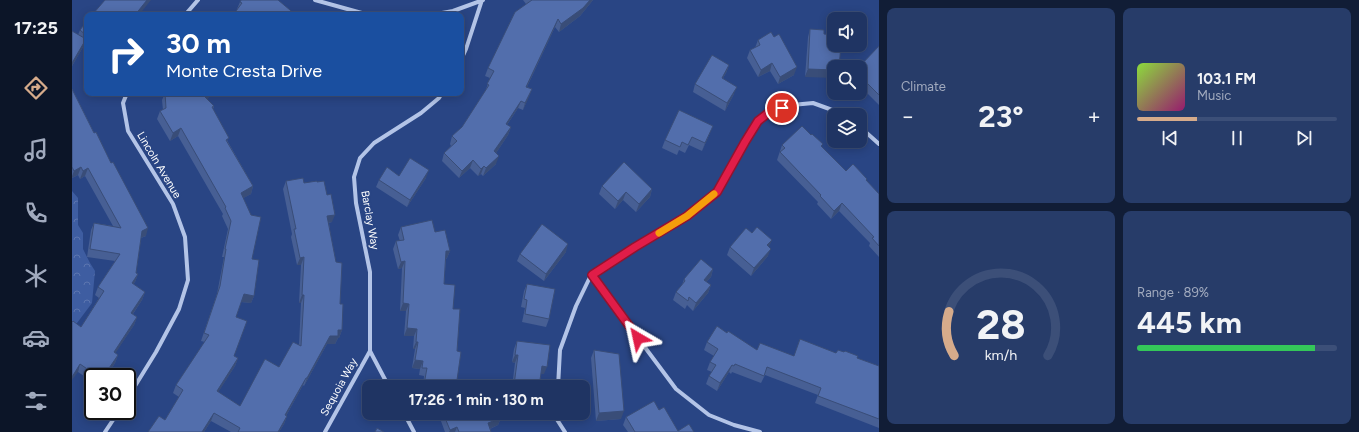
<!DOCTYPE html>
<html lang="en">
<head>
<meta charset="utf-8">
<style>
	body { margin:0; font-family:Figtree,sans-serif; background:#273c69; color:#f1f3f6; height:100vh; display:flex; flex-direction:column; font-size:15px; white-space:nowrap }
	* { box-sizing:border-box; margin:0 }
	p { font-size:13px; color:#a1aabe }
	.icon { flex:none; width:22px; height:22px; fill:none; stroke:currentColor; stroke-width:2; stroke-linecap:round; stroke-linejoin:round }
	.map { position:relative; flex:1; overflow:hidden }
	.panel { display:flex; flex-direction:column; gap:8px; padding:8px; background:#111d36; width:480px }
	.panel>* { flex:none }
	.hud { position:absolute; left:12px; top:12px; width:380px; height:84px; border-radius:8px; box-shadow:0 2px 10px #0003,0 0 0 1px #3c4f78; background:#1a4fa0; color:#fff; overflow:hidden }
	.tools { position:absolute; left:755px; top:12px; display:grid; gap:8px }
	.tools a { display:grid; place-items:center; width:40px; height:40px; border-radius:8px; background:#1f3463; box-shadow:0 2px 10px #0003,0 0 0 1px #3c4f78; font-size:20px }
	.speed { position:absolute; left:12px; top:368px; display:flex; gap:8px; font-size:20px; font-weight:700; text-align:center }
	.speed>* { display:grid; place-content:center; width:52px; height:52px; border-radius:50%; background:#1f3463; box-shadow:0 2px 10px #0003,0 0 0 1px #3c4f78; line-height:1 }
	.speed .limit { border:2px solid #111; border-radius:6px; background:#fff; color:#111 }
	.pin { position:absolute; display:grid; place-items:center; width:34px; height:34px; color:#fff; margin:-17px; border:2px solid #fff; border-radius:50%; box-shadow:0 1px 4px #0007 }
	.me { position:absolute; width:44px; margin:-22px; rotate:324deg; stroke-linejoin:round; filter:drop-shadow(0 0 3px #0008) }
	.turn { display:flex; align-items:center; gap:14px; height:84px; padding:0 16px; font-size:18px }
	.turn .icon { width:52px; height:52px; stroke-width:2.5 }
	.turn b { display:block; font-size:28px; line-height:34px }
	.big { font-size:30px; font-weight:700; line-height:1.1 }
	.panel .widget { flex:1; display:flex; flex-direction:column; justify-content:center; gap:6px; min-width:0; padding:0 14px; border-radius:8px; background:#273c69 }
	.panel .dial { align-items:center; gap:0 }
	.dial svg { height:104px; overflow:visible; fill:none; stroke:#3c4f78; stroke-width:7; stroke-linecap:round; text-anchor:middle }
	.dial text { fill:#f1f3f6; stroke:none }
	.song { display:flex; align-items:center; gap:12px }
	.cover { width:48px; height:48px; border-radius:6px; background:linear-gradient(135deg,hsl(90 70% 55%),hsl(320 70% 35%)) }
	.played { height:4px; border-radius:2px; background:linear-gradient(90deg,#d6ab8b 30%,#3c4f78 30%) }
	.keys { display:flex; justify-content:space-around; direction:ltr }
	.heat { display:flex; justify-content:space-between; align-items:center; font-size:22px; direction:ltr }
	.charge { height:6px; border-radius:3px; background:linear-gradient(90deg,#34c759 89%,#3c4f78 0) }
	.panel .tiles { flex:1; display:grid; gap:8px; grid-template-columns:repeat(2,1fr) }
	.trip { position:absolute; left:290px; top:380px; width:228px; height:40px; border-radius:8px; background:#1f3463; box-shadow:0 2px 10px #0003,0 0 0 1px #3c4f78; font-weight:700; line-height:40px; text-align:center }
	main { display:flex; flex:1; min-height:0 }
	.menu { display:flex; flex-direction:column; width:72px; justify-content:space-around; align-items:center; background:#0c1528; color:#a1aabe }
	.menu .icon { width:28px; height:28px }
	.menu .active { color:#d6ab8b }
	.menu b { font-size:18px; color:#f1f3f6 }
	.map>svg:first-child { display:block }
	.forest { fill:url(#forest-crowns) }
	.lines { fill:none; stroke-linecap:round; stroke-linejoin:round }
	.street { stroke:#b3c4e7; stroke-width:4 }
	.wall { fill:#475f94 }
	.shaded-wall { fill:#394d78 }
	.building { fill:#526eac; stroke:#394d78 }
	.route-casing { stroke:#92132f; stroke-width:10 }
	.route { stroke:#e11d48; stroke-width:7 }
	.slow { stroke:#f59e0b; stroke-width:7 }
	.labels { text-anchor:middle; dominant-baseline:central; stroke-width:4; stroke-linejoin:round; paint-order:stroke }
	.street-label { font-size:11px; fill:#fff; stroke:#294584 }
</style>
</head>
<body>
<main>
<nav class="menu">
<b>17:25</b>
<svg class="icon active" aria-label="directions" viewBox="0 0 24 24"><path d="M12 3l9 9-9 9-9-9zM9 14v-3h6M13 9l2 2-2 2"/></svg>
<svg class="icon" aria-label="music" viewBox="0 0 24 24"><path d="M9 18V5l10-2v13"/><circle cx="6" cy="18" r="3"/><circle cx="16" cy="16" r="3"/></svg>
<svg class="icon" aria-label="phone" viewBox="0 0 24 24"><path d="M5 4h4l2 5-3 2q2 4 5 5l2-3 5 2v4C11 20 4 13 5 4z"/></svg>
<svg class="icon" aria-label="climate" viewBox="0 0 24 24"><path d="M12 3v18M4 7l16 10M4 17L20 7"/></svg>
<svg class="icon" aria-label="car" viewBox="0 0 24 24"><path d="M5 17H2v-5l4-1 3-4h7l3 4 3 1v5h-3M9 17h6M6 11h13"/><circle cx="7" cy="17" r="2"/><circle cx="17" cy="17" r="2"/></svg>
<svg class="icon" aria-label="filters" viewBox="0 0 24 24"><path d="M4 7h16M4 17h16"/><circle cx="9" cy="7" r="2"/><circle cx="15" cy="17" r="2"/></svg>
</nav>
<div class="map">
<svg width="807" height="432" viewBox="0 0 807 432">
	<defs>
		<pattern id="forest-crowns" width="20" height="18" patternUnits="userSpaceOnUse"><rect width="20" height="18" fill="#3e5da1"/><path d="M2 6a3 3 0 1 1 6 0M12 15a3 3 0 1 1 6 0" fill="none" stroke="#5b75af"/></pattern>
	</defs>
	<rect width="100%" height="100%" fill="#294584"/>
	<path class="forest" d="M0,191L6,198V225L11,233V249L18,263L23,271L20,303L5,323L0,326Z"/>
	<g class="lines">
		<path class="street" d="M243,0L297,15
			M113,15L126,0
			M359,15L381,11L411,0
			M389,60L394,49L410,0
			M55,93L51,103L56,131L101,204L113,237L116,280L107,309L84,352L55,399
			M788,127L807,144
			M519,275L604,389L637,415L662,425L688,432
			M317,387L298,351V272L284,203L282,177L288,158L302,143L349,113L367,98L370,93
			M486,387L488,350L504,306L519,275L563,247L615,216L645,192L673,142L686,121L699,111L720,105L741,103L774,115
			M332,413L342,432
			M485,413L484,418L493,432
			M33,432L47,411
			M253,432L298,351"/>
	</g>
	<path class="wall" d="M451,0H521L508,16L487,32L483,27L455,87L460,89L451,110L446,108L435,125L439,127L436,135L424,153V164L411,176L409,174L406,176L398,168L387,178L370,161L372,153L379,146L378,144L380,136L390,127L413,92L418,78L413,76L416,68L454,4Z
		M168,2L224,15L165,9Z
		M15,21V46L12,44L11,47L0,66V31L6,35L8,30Z
		M738,29L752,30L733,77L736,37Z
		M686,40L722,75L706,84L698,71L686,77L675,58L678,50L683,48Z
		M807,46V105L788,86V67Z
		M657,65L654,73L651,78L662,94L653,111L621,92L623,84Z
		M0,89L74,236L69,238L64,273L66,274L63,282L61,284L73,292L70,300L61,314L65,317L62,325L43,353L46,355L43,363L34,377H21V382L6,372L9,327L27,298L23,295L26,287L43,261L15,257L19,230L22,223L41,226L13,176L8,179L6,175L0,178Z
		M93,93L135,100L142,106L141,109L156,142L181,186L179,194L171,198L180,259L182,296L179,303L169,302L164,317L162,356L166,358L163,366L146,392L168,406L207,367L227,345L229,303H227L229,265H225L219,237L220,234L211,189L214,181L232,183L260,222L257,223L268,304L270,330L267,338H266L263,344H255L232,386L231,385L214,416H215L212,424L207,432H159L139,421L132,432H76L93,420L107,397L101,393L104,385L133,342L129,341L145,294L152,257H150L156,229L150,216L151,214L106,136L98,141L85,119L88,111L91,110L90,100Z
		M638,133L630,151L617,145L613,153L607,150L605,155L590,148L593,140Z
		M710,145L750,147L774,171L795,179V181L807,194V257L797,246L798,243L767,211L759,219L745,204L746,202L705,160Z
		M327,176L354,178L335,207L304,187L307,180Z
		M530,186L580,189L578,197L564,212L551,200L543,209L527,194Z
		M329,227L363,232L378,251L375,258L374,259L372,284L381,309L385,351L384,387H351L352,376L347,375L348,369L340,368L343,349H341L342,336H332L334,311H328L330,268L326,269L321,249L324,241H328L326,235Z
		M658,247H697L696,256L679,276L655,255Z
		M494,252L472,281L445,261L448,254Z
		M641,269L639,277L634,282L639,285L636,293L621,311L615,305L613,309L601,300L604,292L610,285L612,279Z
		M455,284L477,319L474,327L450,322L453,308L449,307L452,291Z
		M655,333L685,350L722,356L764,353L785,358L807,366V428L743,403L746,395L693,375L689,383L660,372L659,374L657,372L645,391L634,384L637,376L640,372L635,370L638,362L642,356L632,350L635,342Z
		M445,341L472,374H469L467,387H440L443,363L440,362L442,349Z
		M522,350L549,419L524,421L519,358Z
		M587,410L606,431L622,432H556L551,425L554,417Z
		M366,413H427L429,418L426,425L418,429L419,432H373Z"/>
	<path class="shaded-wall" d="M75,0H79L67,15H63Z
		M518,0H521L508,16L487,32L489,24Z
		M486,19L483,27L451,95L454,87Z
		M14,39L11,47L0,66V63Z
		M700,63L698,71L686,77L689,70Z
		M657,65L654,73L647,85L650,78Z
		M725,67L722,75L706,84L708,77Z
		M736,69L762,70V78L733,77Z
		M665,87L662,94L653,111L655,103Z
		M460,89L457,97L451,110L453,103Z
		M137,93H141L130,105L133,97Z
		M449,101L446,108L431,131L434,124Z
		M641,126L638,133L630,151L633,143Z
		M439,127L436,135L420,159L422,151Z
		M109,128L106,136L98,141L101,133Z
		M427,156L424,164L411,176L414,168Z
		M401,160L398,168L387,178L390,171Z
		M412,166L409,174L406,176L409,169Z
		M9,167L6,175L0,178V176L2,171Z
		M16,168L13,176L8,179L11,171Z
		M357,170L354,178L335,207L338,200Z
		M181,186L179,194L166,201L169,193Z
		M580,189L578,197L564,212L567,204Z
		M554,192L551,200L543,209L546,201Z
		M770,203L767,211L759,219L762,211Z
		M263,215L260,222L252,224L255,216Z
		M76,228L74,236L68,238L70,231Z
		M700,240L697,247L695,245Z
		M496,244L494,252L472,281L474,274Z
		M699,249L696,256L679,276L682,268Z
		M374,251H378L375,258L372,259Z
		M232,257L229,265H225L228,258Z
		M333,261L330,268L326,269L329,262Z
		M641,269L639,277L629,287L632,280Z
		M66,274L63,282L57,291L60,283Z
		M639,285L636,293L621,311L624,303Z
		M73,292L70,300L56,321L59,313Z
		M172,294L182,296L179,303L169,302Z
		M230,295H232L229,303H227Z
		M331,303L337,304L334,311H328Z
		M65,317L62,325L39,360L42,352Z
		M335,328L345,329L342,336H332Z
		M266,330H270L267,338H266L263,344H255L232,386L235,378L258,336Z
		M344,342H346L343,349H341Z
		M46,355L43,363L34,377H31Z
		M443,355H446L443,363L440,362Z
		M166,358L163,366L142,399L145,391Z
		M343,360L351,361L348,369L340,368Z
		M8,364L6,372L0,380V377Z
		M660,365L657,372L645,391L648,383Z
		M470,366L475,367L472,374H467Z
		M234,378L231,385L210,423L213,415Z
		M442,385L457,387H441Z
		M552,411L549,419L524,421L527,413Z
		M142,413L139,421L132,432H130Z
		M215,416L212,424L207,432H206Z
		M429,418L426,425L413,431L416,423Z
		M385,427L383,432H377L378,430Z"/>
	<path class="building" d="M33,0H75L63,15H20Z
		M169,0H206L224,15H161L170,3L168,2Z
		M460,0H518L511,8L489,24L486,19L454,87L460,89L453,103L449,101L434,124L439,127L422,151L427,156L414,168L412,166L409,169L401,160L390,171L372,153L385,141L380,136L390,127L417,85L415,84L422,71L416,68L443,12Z
		M15,21V36L8,30Z
		M738,29L752,30V34L762,35V45H769L767,67H762V70L736,69Z
		M0,31L14,39L0,63Z
		M699,32L702,37L707,34L725,67L708,77L700,63L689,70L678,50L688,45L686,40Z
		M807,46V95L788,76V67H787Z
		M640,55L657,65L650,78L665,87L655,103L623,84Z
		M0,89L22,133L24,132L39,163L41,162L76,228L70,231L64,273L66,274L60,283L73,292L59,313L65,317L42,352L46,355L31,377H27L8,364L0,377V322L1,321L9,327L32,291L26,287L48,254L18,249L22,223L49,228L16,168L11,171L9,167L2,171L0,167Z
		M93,93H137L133,97L142,106L140,107L157,138L154,140L181,186L169,193L179,215L189,217L180,259L187,260L182,296L172,294L164,317L175,321L162,356L166,358L145,391L168,406L193,359L207,367L221,342L229,346L232,295H230L232,257L228,258L222,229H224L214,181L231,178L232,183L245,181V182L252,181L255,195L259,194L263,215L255,216L264,262L270,263L268,304H271L270,330H266V336H258L235,378H234L213,415L215,416L206,432H166L168,428L142,413L130,432H76L87,416L93,420L111,390L104,385L137,335L132,333L148,286L154,249H153L159,221L153,208L154,207L109,128L101,133L88,111L94,108Z
		M607,110L641,126L633,143L620,137L616,145L610,142L608,147L593,140Z
		M730,126L739,135L740,134L751,144L749,146L774,171L781,164L795,179L794,180L807,194V246L800,238L802,237L770,203L762,211L748,196L749,195L708,152L713,148L710,145Z
		M338,158L357,170L338,200L307,180L315,167L327,176Z
		M552,162L580,189L567,204L554,192L546,201L530,186Z
		M360,220L363,232L373,230L378,251H374L372,284L383,285L381,309H388L385,351L389,352L384,387H357L353,379L355,368H350L351,361L343,360L346,342H344L345,329L335,328L337,304L331,303L333,261L329,262L324,241L332,240L329,227Z
		M470,224L496,244L474,274L448,254Z
		M685,227L700,240L695,245L699,249L682,268L658,247L674,228L680,233Z
		M629,259L641,269L632,280L639,285L624,303L617,297L616,301L604,292L613,281L612,279Z
		M455,284L483,289L477,319L453,314L455,300L452,299Z
		M645,326L655,333L656,331L685,350L688,343L722,356L728,339L764,353L766,350L772,352L773,351L786,356L785,358L807,366V419L746,396L749,388L695,367L692,376L663,364L662,366L660,365L648,383L637,376L644,365L638,362L646,349L635,342Z
		M445,341L478,345L475,367L470,366L467,387H457L442,385L446,355H443Z
		M522,350L547,354L552,411L527,413Z
		M582,401L587,410L592,407L606,431L617,424L622,432H563L554,417Z
		M371,413H427L429,418L416,423L419,432H387L385,427L378,430Z
		M305,428L312,432H303Z"/>
	<g class="lines">
		<defs>
			<path id="route" d="M566,338L520,275L563,247L615,216L645,192L673,142L686,121L699,111L710,108"/>
		</defs>
		<use href="#route" class="route-casing"/>
		<use href="#route" class="route"/>
		<path class="slow" d="M587,233L615,216L642,194"/>
	</g>
	<g class="labels">
		<g class="street-label">
			<text transform="translate(87 165) rotate(59)">Lincoln Avenue</text>
			<text transform="translate(298 220) rotate(80)">Barclay Way</text>
			<text transform="translate(267 387) rotate(-61)">Sequoia Way</text>
		</g>
	</g>
</svg>
<div class="tools">
<a><svg class="icon" aria-label="sound" viewBox="0 0 24 24"><path d="M4 9h4l5-4v14l-5-4H4zM17 9q2 3 0 6"/></svg></a>
<a><svg class="icon" aria-label="search" viewBox="0 0 24 24"><circle cx="10" cy="10" r="6"/><path d="M15 15l6 6"/></svg></a>
<a><svg class="icon" aria-label="layers" viewBox="0 0 24 24"><path d="M12 4l9 5-9 5-9-5zM3 14l9 5 9-5"/></svg></a>
</div>
<div class="speed"><div class="limit">30</div></div>
<div class="pin" style="left:710px;top:108px;background:#d93025"><svg class="icon" aria-label="arrive" viewBox="0 0 24 24"><path d="M6 21V4h12l-3 4 3 4H6"/></svg></div>
<svg class="me" style="left:566px;top:338px" viewBox="-20 -20 40 40"><path d="M0-17L14 15 0 8-14 15z" fill="#e11d48" stroke="#fff" stroke-width="4"/></svg>
<div class="trip">17:26 · 1 min · 130 m</div>
<div class="hud">
<div class="turn"><svg class="icon" aria-label="right" viewBox="0 0 24 24"><path d="M7 20v-9h11M14 6l5 5-5 5"/></svg><div><b>30 m</b>Monte Cresta Drive</div></div>
</div>
</div>
<section class="panel">
<div class="tiles">
<div class="widget"><p>Climate</p>
<div class="heat"><a>−</a><b class="big">23°</b><a>+</a></div>
</div>
<div class="widget">
<div class="song"><i class="cover"></i><div><b>103.1 FM</b><p>Music</p></div></div>
<div class="played"></div>
<div class="keys"><svg class="icon" aria-label="previous" viewBox="0 0 24 24"><path d="M18 5L8 12l10 7zM5 5v14"/></svg><svg class="icon" aria-label="pause" viewBox="0 0 24 24"><path d="M8 5v14M16 5v14"/></svg><svg class="icon" aria-label="next" viewBox="0 0 24 24"><path d="M6 5l10 7-10 7zM19 5v14"/></svg></div>
</div>
<div class="widget dial"><svg viewBox="0 0 100 80">
<path d="M14 69A42 42 0 1 1 86 69"/>
<path d="M14 69A42 42 0 0 1 10 35" stroke="#d6ab8b"/>
<text x="50" y="56" font-size="32" font-weight="700">28</text>
<text x="50" y="72" font-size="11">km/h</text>
</svg></div>
<div class="widget"><p>Range · 89%</p><b class="big">445 km</b><div class="charge"></div></div>
</div>
</section>
</main>
</body>
</html>
